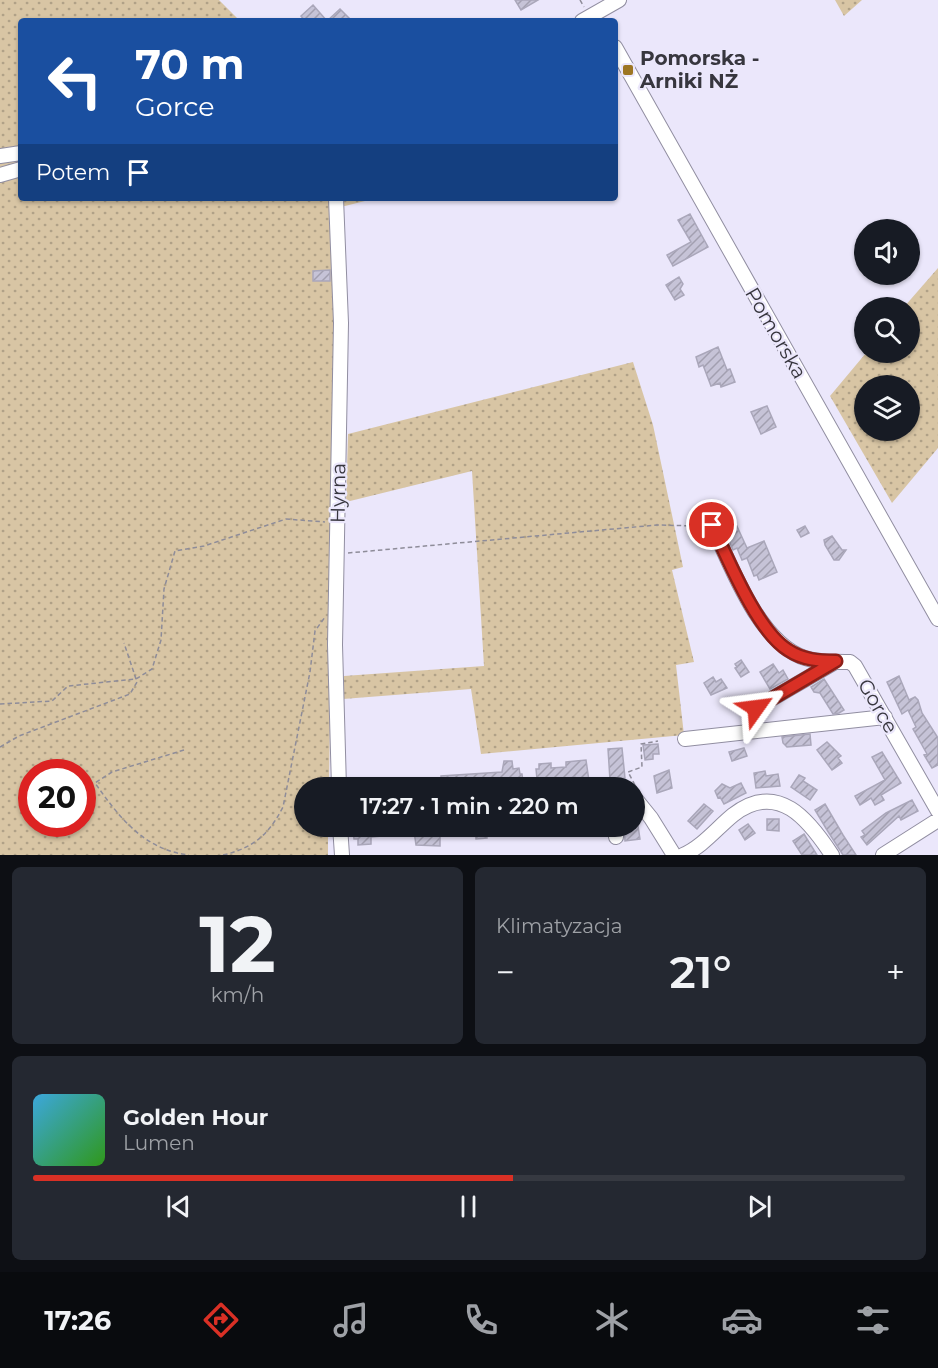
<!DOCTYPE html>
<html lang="pl">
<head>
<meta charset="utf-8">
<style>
	body { margin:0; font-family:Montserrat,sans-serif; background:#242831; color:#f1f3f6; height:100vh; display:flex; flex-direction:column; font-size:22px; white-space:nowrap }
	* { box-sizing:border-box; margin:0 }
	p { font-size:20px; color:#9ea1a6 }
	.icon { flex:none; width:33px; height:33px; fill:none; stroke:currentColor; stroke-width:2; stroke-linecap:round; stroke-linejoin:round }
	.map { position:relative; height:855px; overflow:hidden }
	.sheet { display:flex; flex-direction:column; gap:12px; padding:12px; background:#0d0f14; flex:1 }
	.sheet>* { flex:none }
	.guide { position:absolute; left:18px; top:18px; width:600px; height:183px; border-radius:6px; box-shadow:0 2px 4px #0004; background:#1a4fa0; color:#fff; overflow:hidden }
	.tools { position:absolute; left:854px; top:219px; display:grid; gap:12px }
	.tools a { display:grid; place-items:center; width:66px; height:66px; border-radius:50%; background:#171b24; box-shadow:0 2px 4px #0004; font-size:30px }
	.speed { position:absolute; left:18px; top:759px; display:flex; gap:12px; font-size:30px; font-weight:700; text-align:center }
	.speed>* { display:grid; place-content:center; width:78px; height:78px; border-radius:50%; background:#171b24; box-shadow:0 2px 4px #0004; line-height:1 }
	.speed .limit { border:9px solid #d22; background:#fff; color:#111 }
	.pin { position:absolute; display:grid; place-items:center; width:51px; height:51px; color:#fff; margin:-26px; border:3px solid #fff; border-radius:50%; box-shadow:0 2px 6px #0007 }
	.me { position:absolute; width:66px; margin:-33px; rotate:59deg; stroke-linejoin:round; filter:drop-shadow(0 0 4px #0008) }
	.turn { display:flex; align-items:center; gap:21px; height:126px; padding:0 18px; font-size:27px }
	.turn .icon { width:78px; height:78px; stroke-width:2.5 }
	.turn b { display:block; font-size:42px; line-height:51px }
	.then { display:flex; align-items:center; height:57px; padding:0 18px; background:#0003; gap:12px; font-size:22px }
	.big { font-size:45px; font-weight:600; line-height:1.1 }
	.sheet .widget { flex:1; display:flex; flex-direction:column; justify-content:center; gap:9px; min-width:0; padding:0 21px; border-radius:9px; background:#242831 }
	.sheet .dial { align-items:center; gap:0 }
	.dial b { font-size:78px; line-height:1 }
	.song { display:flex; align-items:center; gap:18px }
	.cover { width:72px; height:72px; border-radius:9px; background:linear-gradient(135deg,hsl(200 70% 55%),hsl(110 70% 35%)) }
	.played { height:6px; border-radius:3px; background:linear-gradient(90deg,#d93025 55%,#363941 55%) }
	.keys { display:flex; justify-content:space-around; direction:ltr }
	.heat { display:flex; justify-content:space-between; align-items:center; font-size:33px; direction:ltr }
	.sheet .tiles { flex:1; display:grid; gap:12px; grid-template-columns:1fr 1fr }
	.widget:last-child { grid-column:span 2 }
	.trip { position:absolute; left:294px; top:777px; width:351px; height:60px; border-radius:30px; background:#171b24; box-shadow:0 2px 4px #0004; font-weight:600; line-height:60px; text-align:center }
	.tab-bar { display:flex; height:96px; justify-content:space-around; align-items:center; background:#090b0e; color:#9ea1a6 }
	.tab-bar .icon { width:42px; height:42px }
	.tab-bar .selected { color:#d93025 }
	.tab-bar b { font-size:27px; color:#f1f3f6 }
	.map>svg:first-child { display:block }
	.grass { fill:url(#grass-dots); fill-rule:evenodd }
	.building { fill:url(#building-hatch); stroke:#aaa7ba; stroke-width:1.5 }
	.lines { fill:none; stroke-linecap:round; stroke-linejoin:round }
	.minor-casing { stroke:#918ea1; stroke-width:16 }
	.path { stroke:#8e8c99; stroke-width:1.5; stroke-dasharray:4.5 3; stroke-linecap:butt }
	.minor { stroke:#fff; stroke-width:14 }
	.route-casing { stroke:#8d1f18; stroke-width:15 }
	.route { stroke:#d93025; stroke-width:10 }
	.poi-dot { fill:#9d7623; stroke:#ebe7fb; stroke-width:2 }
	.labels { text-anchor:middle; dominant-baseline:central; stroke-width:4.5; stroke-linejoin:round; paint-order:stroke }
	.poi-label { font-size:20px; font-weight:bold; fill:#37363e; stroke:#ebe7fb; text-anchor:start }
	.street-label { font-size:20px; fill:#37363e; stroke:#ebe7fb }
</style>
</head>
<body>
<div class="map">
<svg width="938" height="855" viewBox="0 0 938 855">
	<defs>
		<pattern id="grass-dots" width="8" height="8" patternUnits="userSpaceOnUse" patternTransform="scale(1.5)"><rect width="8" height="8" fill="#d8c5a4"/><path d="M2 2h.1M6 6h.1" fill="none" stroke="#b0a187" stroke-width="1.8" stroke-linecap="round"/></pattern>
		<pattern id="building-hatch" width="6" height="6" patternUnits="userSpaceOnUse" patternTransform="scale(1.5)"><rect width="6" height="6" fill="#c6c3d7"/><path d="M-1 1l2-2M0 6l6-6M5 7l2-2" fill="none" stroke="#a29fb0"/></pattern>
	</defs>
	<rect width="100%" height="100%" fill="#ebe7fb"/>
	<path class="grass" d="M0,0H219L240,21H21V198H377L345,206H337L329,787L304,788V826L328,827V855H0ZM32,772H82V824H32Z
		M835,0H862L844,16Z
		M938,268V448L892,503L830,396L866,353L909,352V308L904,307ZM864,386H909V430H864Z
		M633,362L653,425L683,567L672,570L694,662L676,665L684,735L481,754L471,689L343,699L344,676L484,666L472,471L346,502L348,434Z"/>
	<path class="building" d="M515,0H538L521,10Z
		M313,5L327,21L340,9L352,21H305L301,16Z
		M690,214L708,247L673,266L667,255L691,242L678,220Z
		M330,270V281H313V271Z
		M679,277L683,284L680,289L684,295L675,300L666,285Z
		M718,347L727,370L730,369L735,382L721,387L720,383L711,386L703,365L699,367L696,357Z
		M767,406L776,427L761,434L751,412Z
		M735,522L747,548L764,541L777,572L759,580L757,575L754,576L747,558L742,560L737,548L733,550L723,527Z
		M805,526L809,533L801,537L797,530Z
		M832,536L842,550H846L839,560H834L825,545L824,540Z
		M741,660L749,672L741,677L735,668L737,667L735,664Z
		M773,664L779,673L783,670L788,679L770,689L760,672Z
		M899,676L909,700L915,697L918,700L922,713L938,738V765L932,768L924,755L927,754L913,729L916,727L908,710L902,714L887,682Z
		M713,677L716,682L721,679L727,688L711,695L704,683Z
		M824,679L844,710L839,713L833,714L820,693L814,692L811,687Z
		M810,734L811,745L787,747L783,743L782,737Z
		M827,742L841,756L838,758L842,763L832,770L817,750Z
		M658,744L659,754H653V759L645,760L643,745Z
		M622,748L625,778L610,780L608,749Z
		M744,748L747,756L732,761L729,752Z
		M882,752L901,783L881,795L884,800L875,805L871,798L860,805L855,796L885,780L872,757Z
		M586,760L589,781L576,782L575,777L546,781L545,778L537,779L536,769H539V764L551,763V768L566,767V762Z
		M504,761H512L513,769L519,768L520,774H522L523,782L514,783V788H416V782L441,780V776L502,772Z
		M669,770L672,788L657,793L654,776Z
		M765,771L766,776L778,774L780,786L756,788L754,773Z
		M799,775L805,778L803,781L817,790L810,800L791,787Z
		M384,780L385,788H360L376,781Z
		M741,783L746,793L724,804L720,797L718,798L715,791L722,784L730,788Z
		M912,800L918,811L901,820L899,816L867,845L861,837L865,835L862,831L886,813Z
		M704,804L713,811L697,829L688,821Z
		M825,804L843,835L856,855H843L827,830L815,810Z
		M767,819H779V831L767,830Z
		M748,824L755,833L745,840L739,830Z
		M403,826V834L371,837V844L358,845V839H354L353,829Z
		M425,826H450L451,835L440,836V846L416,845L414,831L425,830Z
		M475,826H486L487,838L476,839Z
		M508,826H533V831L513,836L509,834Z
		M624,826H638L640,839L625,841Z
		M804,834L807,839L817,855H802L793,841Z"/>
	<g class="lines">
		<defs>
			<path id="minor" d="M582,21L619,0
				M615,47L938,619
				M0,156L21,153
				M0,175L21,169
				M336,198L341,323L335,645L339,788
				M712,525C731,566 759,643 805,658C819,663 835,661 850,662L855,666L938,811
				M747,703L756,708L835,662
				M685,739L885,717
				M634,797L651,818L674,855
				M340,826L342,855
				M615,826L616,837
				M683,855C702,847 717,828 733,815C778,780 809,820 832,855
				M883,855L938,820"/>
		</defs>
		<use href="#minor" class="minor-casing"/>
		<path class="path" d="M580,0L584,7
			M348,553L657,525L699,526
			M0,704L52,701L68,686L136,679L152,669L161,640L164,589L175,551L204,546L286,519L325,522
			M0,747L19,736L130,694L137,682L124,643
			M184,750L112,772L95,783C119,817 144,850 189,855
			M635,785L628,772L642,767L641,744L658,741
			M223,855C254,848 269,834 283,807L310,672L315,631L325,617"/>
		<use href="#minor" class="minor"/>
	</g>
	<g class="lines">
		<defs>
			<path id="route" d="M712,525C728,559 757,631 788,650C803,660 819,661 836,661L756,708"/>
		</defs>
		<use href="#route" class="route-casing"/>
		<use href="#route" class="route"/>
	</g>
	<rect class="poi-dot" x="622" y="64" width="12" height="12" rx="3"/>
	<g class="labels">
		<g class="poi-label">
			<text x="640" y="58">Pomorska -<tspan x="640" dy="23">Arniki NŻ</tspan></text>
		</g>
		<g class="street-label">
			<text transform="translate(776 333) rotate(60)">Pomorska</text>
			<text transform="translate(338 493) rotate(-89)">Hyrna</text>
			<text transform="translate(878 706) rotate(60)">Gorce</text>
		</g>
	</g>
</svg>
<div class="tools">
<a><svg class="icon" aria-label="sound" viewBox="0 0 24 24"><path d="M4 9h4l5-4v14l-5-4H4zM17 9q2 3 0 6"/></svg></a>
<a><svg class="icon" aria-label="search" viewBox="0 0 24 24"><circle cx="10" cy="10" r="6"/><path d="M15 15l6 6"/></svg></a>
<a><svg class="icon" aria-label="layers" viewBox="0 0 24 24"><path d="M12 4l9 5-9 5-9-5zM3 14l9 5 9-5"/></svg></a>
</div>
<div class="speed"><div class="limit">20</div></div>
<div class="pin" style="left:712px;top:525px;background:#d93025"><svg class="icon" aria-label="arrive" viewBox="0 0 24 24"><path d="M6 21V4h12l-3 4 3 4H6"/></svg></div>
<svg class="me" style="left:756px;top:708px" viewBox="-20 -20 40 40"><path d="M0-17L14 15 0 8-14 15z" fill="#d93025" stroke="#fff" stroke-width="4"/></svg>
<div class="trip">17:27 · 1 min · 220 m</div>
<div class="guide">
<div class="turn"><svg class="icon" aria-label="left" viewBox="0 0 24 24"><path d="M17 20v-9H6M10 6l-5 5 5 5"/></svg><div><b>70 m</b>Gorce</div></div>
<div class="then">Potem<svg class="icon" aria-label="arrive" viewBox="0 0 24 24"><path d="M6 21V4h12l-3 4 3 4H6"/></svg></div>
</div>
</div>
<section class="sheet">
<div class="tiles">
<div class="widget dial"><b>12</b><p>km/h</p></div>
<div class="widget"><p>Klimatyzacja</p>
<div class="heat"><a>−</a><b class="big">21°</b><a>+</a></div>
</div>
<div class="widget">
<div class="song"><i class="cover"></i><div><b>Golden Hour</b><p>Lumen</p></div></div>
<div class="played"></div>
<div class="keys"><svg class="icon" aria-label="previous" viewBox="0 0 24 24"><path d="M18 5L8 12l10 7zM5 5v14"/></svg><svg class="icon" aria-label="pause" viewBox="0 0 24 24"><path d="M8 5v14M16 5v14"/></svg><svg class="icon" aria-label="next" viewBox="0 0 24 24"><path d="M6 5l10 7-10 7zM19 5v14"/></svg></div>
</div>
</div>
</section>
<nav class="tab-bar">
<b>17:26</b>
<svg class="icon selected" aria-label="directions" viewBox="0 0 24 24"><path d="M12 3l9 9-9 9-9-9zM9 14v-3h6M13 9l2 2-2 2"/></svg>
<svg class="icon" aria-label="music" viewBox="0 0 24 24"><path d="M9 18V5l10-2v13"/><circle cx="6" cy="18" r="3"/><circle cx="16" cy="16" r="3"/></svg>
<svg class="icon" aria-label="phone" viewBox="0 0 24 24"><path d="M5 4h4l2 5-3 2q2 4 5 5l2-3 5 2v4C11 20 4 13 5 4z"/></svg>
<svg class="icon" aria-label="climate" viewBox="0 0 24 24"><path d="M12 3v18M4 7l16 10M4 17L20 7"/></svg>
<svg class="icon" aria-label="car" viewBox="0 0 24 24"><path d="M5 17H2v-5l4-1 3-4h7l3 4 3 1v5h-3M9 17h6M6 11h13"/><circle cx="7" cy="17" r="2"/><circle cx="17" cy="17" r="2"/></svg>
<svg class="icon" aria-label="filters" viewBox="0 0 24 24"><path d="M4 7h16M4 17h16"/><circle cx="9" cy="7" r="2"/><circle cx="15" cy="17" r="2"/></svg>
</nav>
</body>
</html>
